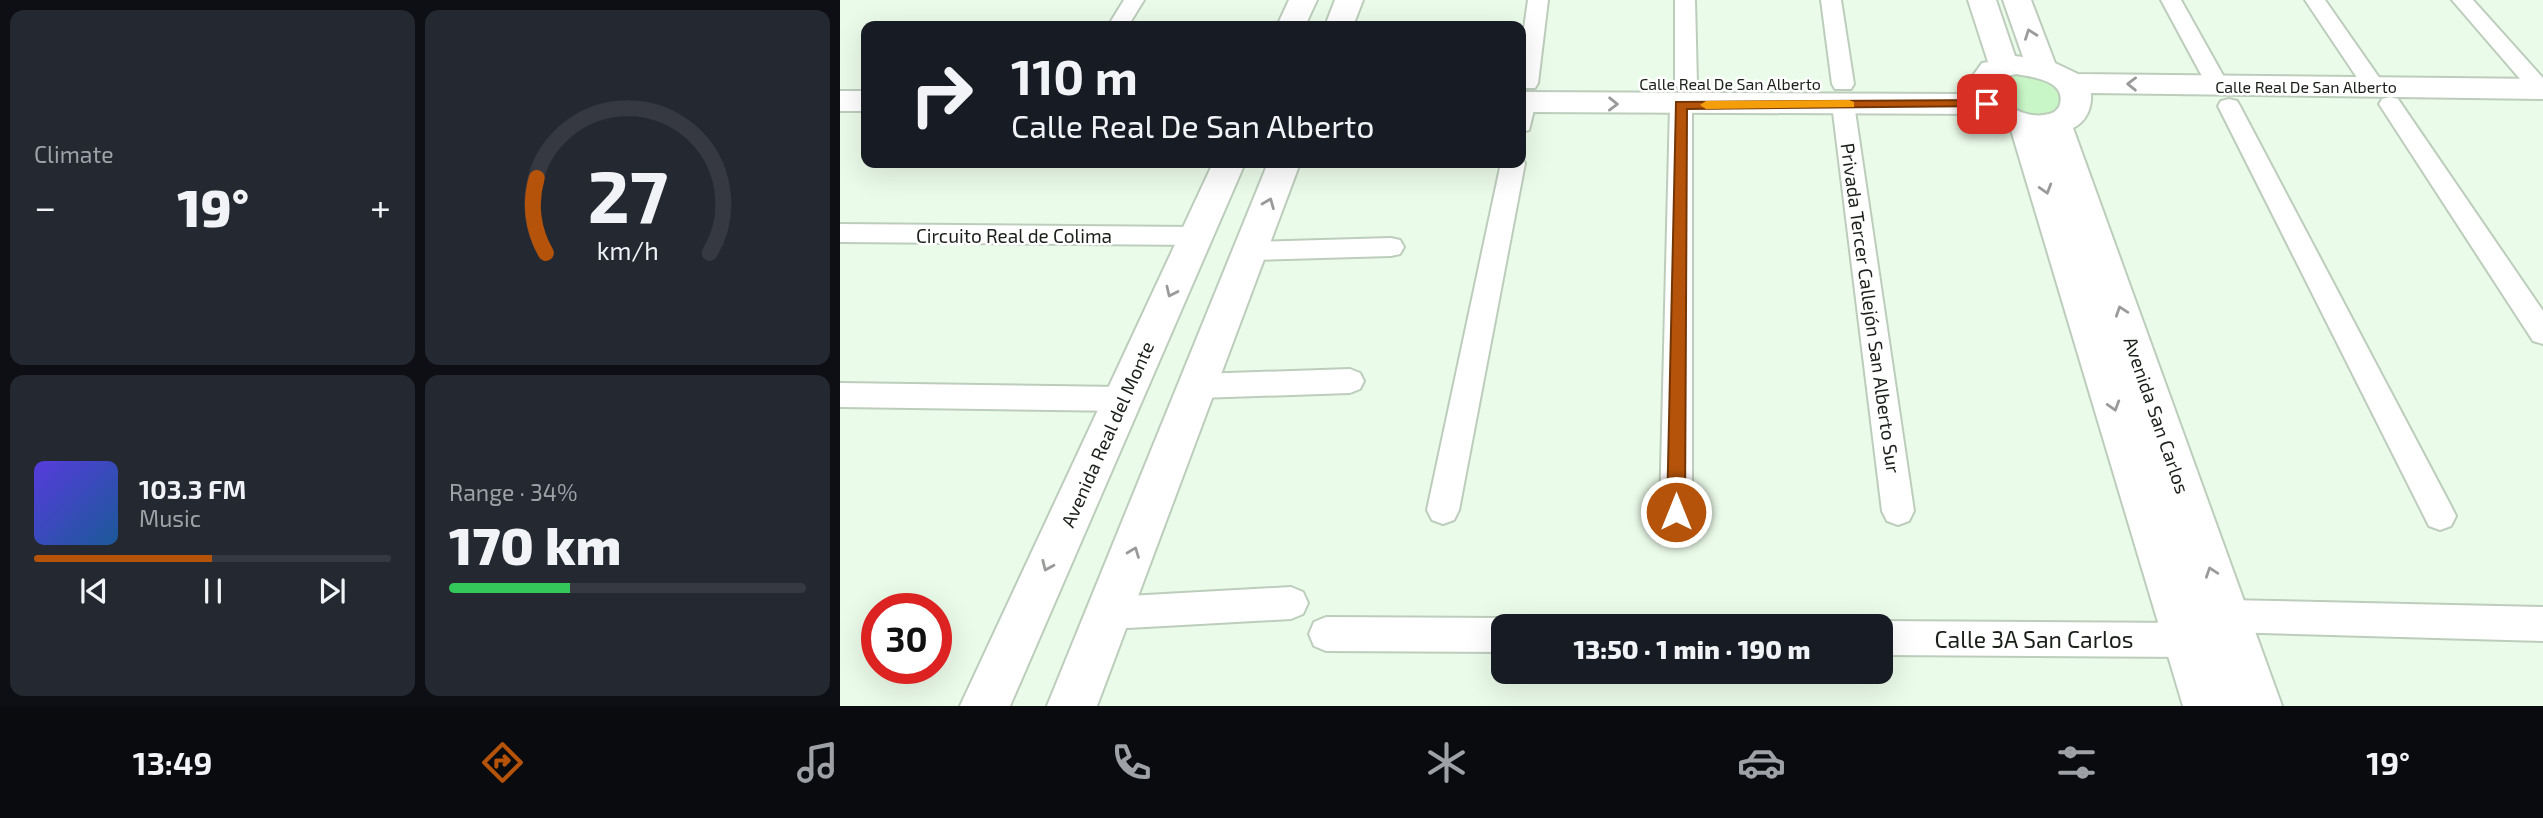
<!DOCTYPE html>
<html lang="en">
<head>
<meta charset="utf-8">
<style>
	body { margin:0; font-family:"Exo 2",sans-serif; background:#242831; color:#f1f3f6; height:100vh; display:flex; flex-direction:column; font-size:26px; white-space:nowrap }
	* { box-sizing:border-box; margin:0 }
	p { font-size:23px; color:#9ea1a6 }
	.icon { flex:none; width:38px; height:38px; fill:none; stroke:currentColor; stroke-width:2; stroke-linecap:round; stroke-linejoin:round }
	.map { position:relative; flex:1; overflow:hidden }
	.details { display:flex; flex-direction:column; gap:10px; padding:10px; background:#0d0f14; width:840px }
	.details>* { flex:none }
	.hud { position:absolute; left:21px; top:21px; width:665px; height:147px; border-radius:14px; box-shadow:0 7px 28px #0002; background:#171b24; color:#f1f3f6; overflow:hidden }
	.speed { position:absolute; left:21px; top:593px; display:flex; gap:14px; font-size:35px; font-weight:700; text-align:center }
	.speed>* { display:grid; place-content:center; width:91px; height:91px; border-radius:50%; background:#171b24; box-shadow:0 7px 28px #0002; line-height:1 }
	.speed .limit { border:10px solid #d22; background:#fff; color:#111 }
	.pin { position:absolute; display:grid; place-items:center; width:60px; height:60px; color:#fff; margin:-30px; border-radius:14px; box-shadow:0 4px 10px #0006 }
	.me { position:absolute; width:77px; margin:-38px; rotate:0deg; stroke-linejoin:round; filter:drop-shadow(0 0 5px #0008) }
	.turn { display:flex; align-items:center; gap:24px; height:147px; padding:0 35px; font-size:32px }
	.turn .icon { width:91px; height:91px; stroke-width:2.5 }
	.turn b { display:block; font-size:49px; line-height:60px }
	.big { font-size:52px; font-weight:800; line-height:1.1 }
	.details .card { flex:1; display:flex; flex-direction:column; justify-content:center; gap:10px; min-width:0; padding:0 24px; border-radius:14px; background:#242831 }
	.details .dial { align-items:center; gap:0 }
	.dial svg { height:182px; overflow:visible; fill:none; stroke:#363941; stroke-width:7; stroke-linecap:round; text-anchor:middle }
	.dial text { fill:#f1f3f6; stroke:none }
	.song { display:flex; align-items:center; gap:21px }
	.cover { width:84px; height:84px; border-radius:10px; background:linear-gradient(135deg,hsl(250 70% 55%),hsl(210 70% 35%)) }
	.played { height:7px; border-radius:4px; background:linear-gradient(90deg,#b45309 50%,#363941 50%) }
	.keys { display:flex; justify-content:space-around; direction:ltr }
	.heat { display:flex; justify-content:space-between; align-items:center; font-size:38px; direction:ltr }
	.charge { height:10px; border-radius:5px; background:linear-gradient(90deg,#34c759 34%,#363941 0) }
	.details .tiles { flex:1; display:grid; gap:10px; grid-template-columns:repeat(2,1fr) }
	.trip { position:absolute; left:651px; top:614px; width:402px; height:70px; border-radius:14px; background:#171b24; box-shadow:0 7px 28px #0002; font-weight:800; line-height:70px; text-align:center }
	.dock { display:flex; height:112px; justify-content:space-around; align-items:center; background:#090b0e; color:#9ea1a6 }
	.dock .icon { width:49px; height:49px }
	.dock .current { color:#b45309 }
	.dock b { font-size:32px; color:#f1f3f6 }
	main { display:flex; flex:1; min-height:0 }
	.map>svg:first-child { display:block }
	.green { fill:#c8f6c6 }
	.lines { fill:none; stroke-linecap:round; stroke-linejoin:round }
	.street-casing { stroke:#bdcdbc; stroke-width:4 }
	.secondary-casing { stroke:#bdcdbc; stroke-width:4 }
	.street { fill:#fff; fill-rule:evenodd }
	.secondary { fill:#fff; fill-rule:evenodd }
	.oneway { stroke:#989b98 }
	.route { fill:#b45309; stroke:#753606; stroke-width:2 }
	.slow { fill:#f59e0b }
	.labels { text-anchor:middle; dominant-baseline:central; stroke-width:5; stroke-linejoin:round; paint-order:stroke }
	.far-street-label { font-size:16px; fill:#1b211a; stroke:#fff }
	.street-label { font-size:19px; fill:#1b211a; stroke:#fff }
	.near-street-label { font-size:23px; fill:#1b211a; stroke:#fff }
</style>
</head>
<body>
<main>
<section class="details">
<div class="tiles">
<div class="card"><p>Climate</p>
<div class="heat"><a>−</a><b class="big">19°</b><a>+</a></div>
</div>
<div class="card dial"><svg viewBox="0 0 100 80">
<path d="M14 69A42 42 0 1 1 86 69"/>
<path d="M14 69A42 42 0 0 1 10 36" stroke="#b45309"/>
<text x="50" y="56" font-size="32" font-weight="700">27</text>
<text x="50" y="72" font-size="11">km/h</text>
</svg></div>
<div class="card">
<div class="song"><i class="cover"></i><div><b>103.3 FM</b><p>Music</p></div></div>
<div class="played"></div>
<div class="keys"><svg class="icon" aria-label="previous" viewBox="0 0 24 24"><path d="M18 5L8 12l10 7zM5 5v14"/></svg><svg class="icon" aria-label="pause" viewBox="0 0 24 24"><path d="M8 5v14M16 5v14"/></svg><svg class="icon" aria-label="next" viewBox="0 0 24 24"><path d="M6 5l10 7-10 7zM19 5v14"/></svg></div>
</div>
<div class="card"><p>Range · 34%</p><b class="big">170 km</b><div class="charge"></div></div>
</div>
</section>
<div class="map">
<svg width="1703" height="706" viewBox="0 0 1703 706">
	<rect width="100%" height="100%" fill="#ebfbe9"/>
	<path class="green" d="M1174,73H1186L1218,85L1224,106C1208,116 1182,122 1166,107C1161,102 1158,93 1154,88L1165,76Z"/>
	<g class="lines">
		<defs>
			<path id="street" d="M284,0H304L288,26H268Z
				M688,0H708L698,83L695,88H681V50Z
				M835,0H855L857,83L854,88H838L835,83Z
				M981,0H1001L1014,84L1011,89H995L992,84Z
				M1321,0H1341L1389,86L1386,91H1370Z
				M1465,0H1485L1545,86L1542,91H1526Z
				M1612,0H1633L1703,78V95L1693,94Z
				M685,95L693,97L696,102L689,130L681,132V96Z
				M1003,97L1011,99L1014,104L1074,511L1069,521L1058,525L1047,521L1042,511L992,104L995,99Z
				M1550,97L1558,99L1703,311V344L1693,341L1539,104L1542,99Z
				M841,98L849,100L852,105V511L847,521L836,525L825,521L820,511L830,105L833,100Z
				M1389,99L1397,101L1400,106L1611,506L1616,516L1611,526L1600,530L1589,526L1378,106L1381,101Z
				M681,157L685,163L619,510L614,520L603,524L592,520L587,510L661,163H681Z
				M0,224L356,227L365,230L369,236L365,242L356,245L0,242Z
				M551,238L560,240L564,247L560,254L551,256L410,260L401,258L397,251L401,244L410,242Z
				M510,369L520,373L524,381L520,389L510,393L359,398L349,394L345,386L349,378L359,374Z
				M0,383L282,387L292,391L297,399L292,407L282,411L0,407Z
				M451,587L463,592L468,603L463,614L451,619L270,629L258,625L253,613L258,601L270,597Z
				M1386,600L1703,607V641L1386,632L1374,628L1369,616L1374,604Z
				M486,617L663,618L675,623L677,626H663V652L486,651L474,646L469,634L474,622Z
				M1041,621L1348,623L1360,628L1365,640L1360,652L1348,657L1041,655V626H1029Z"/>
			<path id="secondary" d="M449,0H477L465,26H437Z
				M495,0H523L513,26H485Z
				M1128,0H1156L1175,56L1183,57L1163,0H1191L1215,63L1238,74L1703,79V99L1251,93C1252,107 1247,121 1233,128L1442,706H1343L1171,130L1155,124L1140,114L681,112V92L1128,94L1127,84L1142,63L1148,62ZM1176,74C1192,77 1226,80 1220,104C1219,109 1214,113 1209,114C1188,120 1159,106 1157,85L1163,77Z
				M0,91H26V111H0Z
				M373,163H405L170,706H120Z
				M428,163H460L257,706H207Z"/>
		</defs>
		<use href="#street" class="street-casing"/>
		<use href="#secondary" class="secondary-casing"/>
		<use href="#street" class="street"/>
		<use href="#secondary" class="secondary"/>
	</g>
	<defs><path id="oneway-chevron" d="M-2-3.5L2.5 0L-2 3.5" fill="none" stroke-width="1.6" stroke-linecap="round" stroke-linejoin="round" transform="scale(1.75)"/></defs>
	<g class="oneway">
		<use href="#oneway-chevron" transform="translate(1190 34) rotate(-110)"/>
		<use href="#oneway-chevron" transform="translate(1292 84) rotate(-179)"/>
		<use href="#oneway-chevron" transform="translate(773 104) rotate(1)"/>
		<use href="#oneway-chevron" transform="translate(1206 189) rotate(73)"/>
		<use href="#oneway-chevron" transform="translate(429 203) rotate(-68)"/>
		<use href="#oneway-chevron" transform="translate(331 292) rotate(115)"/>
		<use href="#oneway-chevron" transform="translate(1281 311) rotate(-109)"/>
		<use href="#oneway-chevron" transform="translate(1274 406) rotate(73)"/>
		<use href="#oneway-chevron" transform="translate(294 552) rotate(-69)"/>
		<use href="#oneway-chevron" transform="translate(207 566) rotate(114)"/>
		<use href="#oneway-chevron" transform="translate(1371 572) rotate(-109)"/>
	</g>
	<path class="route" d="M1147,100L1152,101V106L847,109L845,512L842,517L836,520L830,517L827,512L836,102Z"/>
	<path class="slow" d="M1009,100L1014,102V107L866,109L860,105L866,101Z"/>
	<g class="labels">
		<g class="far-street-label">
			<text x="890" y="83">Calle Real De San Alberto</text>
			<text x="1466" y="86">Calle Real De San Alberto</text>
		</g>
		<g class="street-label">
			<text x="174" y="235">Circuito Real de Colima</text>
			<text transform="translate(1031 308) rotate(82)">Privada Tercer Callejón San Alberto Sur</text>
			<text transform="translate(1317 415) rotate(71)">Avenida San Carlos</text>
			<text transform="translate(267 434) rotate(-66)">Avenida Real del Monte</text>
		</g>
		<g class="near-street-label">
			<text x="1194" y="639">Calle 3A San Carlos</text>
		</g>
	</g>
</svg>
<div class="speed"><div class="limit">30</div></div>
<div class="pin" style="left:1147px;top:104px;background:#d93025"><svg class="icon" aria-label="arrive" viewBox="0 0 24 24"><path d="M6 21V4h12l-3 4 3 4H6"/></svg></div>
<svg class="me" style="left:836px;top:512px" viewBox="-20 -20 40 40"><circle r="17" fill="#b45309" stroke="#fff" stroke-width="3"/><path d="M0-11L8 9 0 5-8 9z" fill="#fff"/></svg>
<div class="trip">13:50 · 1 min · 190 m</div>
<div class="hud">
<div class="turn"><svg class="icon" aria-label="right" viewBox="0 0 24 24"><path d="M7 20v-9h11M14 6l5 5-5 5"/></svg><div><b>110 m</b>Calle Real De San Alberto</div></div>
</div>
</div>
</main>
<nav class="dock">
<b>13:49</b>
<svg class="icon current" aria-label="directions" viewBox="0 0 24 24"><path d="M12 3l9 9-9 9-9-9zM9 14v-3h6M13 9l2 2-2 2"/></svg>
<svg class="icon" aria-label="music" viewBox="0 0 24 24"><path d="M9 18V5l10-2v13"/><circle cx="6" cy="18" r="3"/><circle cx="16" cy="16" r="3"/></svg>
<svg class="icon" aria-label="phone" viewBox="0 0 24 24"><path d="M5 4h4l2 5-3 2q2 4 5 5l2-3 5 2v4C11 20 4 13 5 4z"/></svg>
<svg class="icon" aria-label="climate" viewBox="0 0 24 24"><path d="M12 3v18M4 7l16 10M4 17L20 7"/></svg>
<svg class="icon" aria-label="car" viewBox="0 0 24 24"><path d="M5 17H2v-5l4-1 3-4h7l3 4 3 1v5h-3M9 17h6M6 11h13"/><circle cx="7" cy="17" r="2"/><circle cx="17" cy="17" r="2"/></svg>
<svg class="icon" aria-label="filters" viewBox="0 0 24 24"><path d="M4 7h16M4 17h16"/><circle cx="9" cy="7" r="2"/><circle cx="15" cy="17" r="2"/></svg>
<b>19°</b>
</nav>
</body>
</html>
